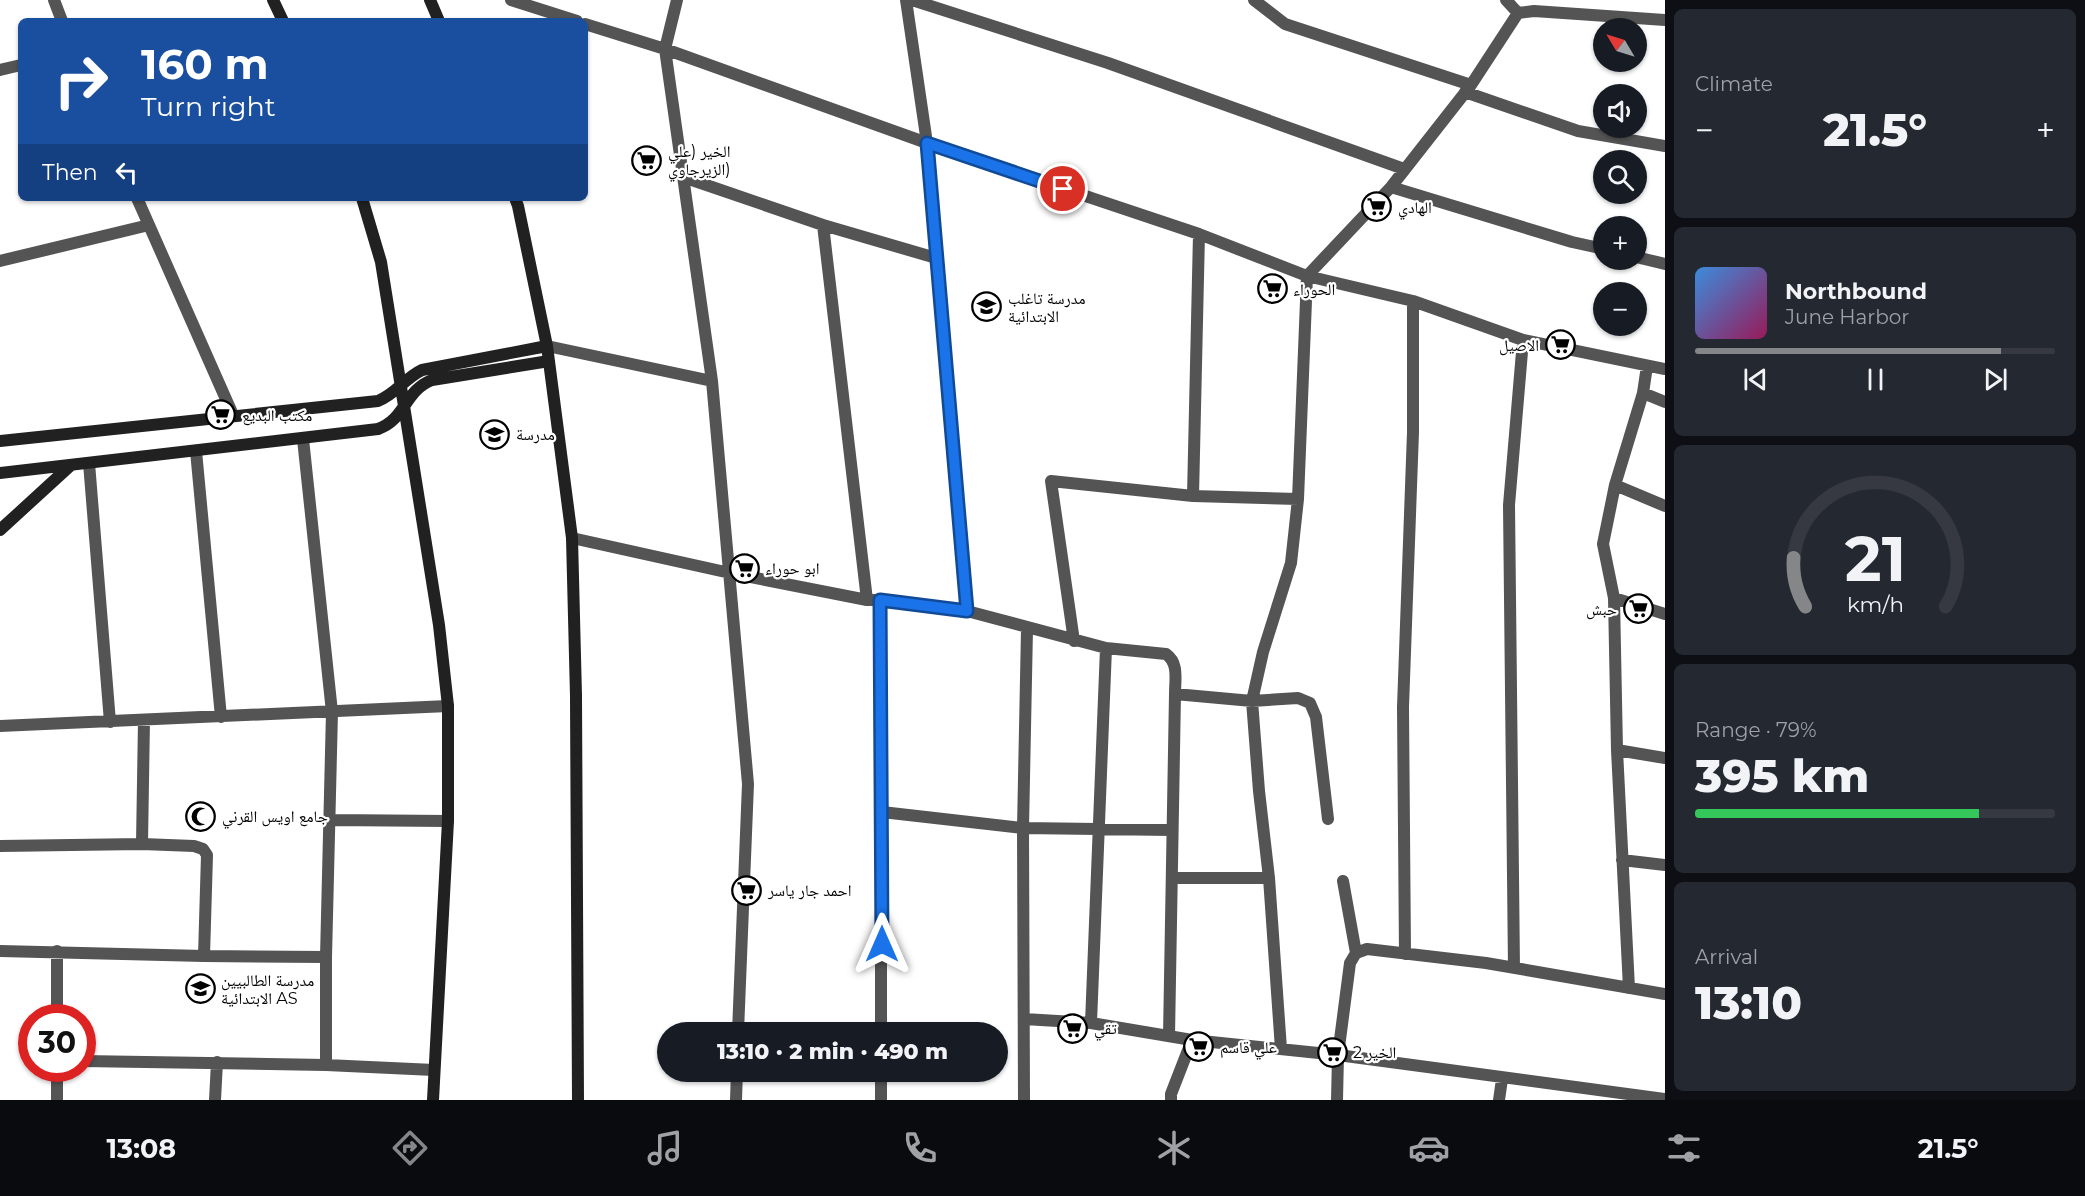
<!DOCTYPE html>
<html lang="en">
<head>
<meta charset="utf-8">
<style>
	body { margin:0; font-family:Montserrat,"Noto Naskh Arabic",sans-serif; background:#242831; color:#f1f3f6; height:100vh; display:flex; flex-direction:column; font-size:22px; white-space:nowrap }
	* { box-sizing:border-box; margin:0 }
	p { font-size:20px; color:#9ea1a6 }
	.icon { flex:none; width:33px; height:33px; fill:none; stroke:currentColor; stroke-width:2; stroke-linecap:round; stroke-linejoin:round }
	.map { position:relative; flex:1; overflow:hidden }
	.panel { display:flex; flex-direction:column; gap:9px; padding:9px; background:#0d0f14; width:420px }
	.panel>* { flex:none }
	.hud { position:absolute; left:18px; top:18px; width:570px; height:183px; border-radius:9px; box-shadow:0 2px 4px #0004; background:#1a4fa0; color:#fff; overflow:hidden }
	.needle { width:39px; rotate:308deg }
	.tools { position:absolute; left:1593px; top:18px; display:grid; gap:12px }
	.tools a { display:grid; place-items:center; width:54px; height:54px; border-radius:50%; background:#171b24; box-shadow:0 2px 4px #0004; font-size:30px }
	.speed { position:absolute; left:18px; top:1004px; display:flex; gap:12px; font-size:30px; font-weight:700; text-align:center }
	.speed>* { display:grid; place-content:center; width:78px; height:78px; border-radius:50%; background:#171b24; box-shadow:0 2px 4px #0004; line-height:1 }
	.speed .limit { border:9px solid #d22; background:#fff; color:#111 }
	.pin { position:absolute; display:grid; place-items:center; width:51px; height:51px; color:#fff; margin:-26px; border:3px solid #fff; border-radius:50%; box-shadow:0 2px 6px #0007 }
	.me { position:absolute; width:66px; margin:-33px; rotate:0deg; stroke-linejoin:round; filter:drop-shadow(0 0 4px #0008) }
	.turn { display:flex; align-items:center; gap:21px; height:126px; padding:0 24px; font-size:27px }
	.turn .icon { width:78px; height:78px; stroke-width:2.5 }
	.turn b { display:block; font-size:42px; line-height:51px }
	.then { display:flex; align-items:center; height:57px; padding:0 24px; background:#0003; gap:12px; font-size:22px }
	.big { font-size:45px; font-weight:800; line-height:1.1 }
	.panel .widget { flex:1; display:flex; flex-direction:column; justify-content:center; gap:9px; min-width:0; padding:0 21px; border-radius:9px; background:#242831 }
	.panel .dial { align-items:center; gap:0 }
	.dial svg { height:156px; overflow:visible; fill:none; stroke:#363941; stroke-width:7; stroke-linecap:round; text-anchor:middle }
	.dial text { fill:#f1f3f6; stroke:none }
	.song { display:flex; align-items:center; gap:18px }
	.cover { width:72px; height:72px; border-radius:9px; background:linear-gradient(135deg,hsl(210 70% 55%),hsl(330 70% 35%)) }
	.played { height:6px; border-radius:3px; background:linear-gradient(90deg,#858687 85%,#363941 85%) }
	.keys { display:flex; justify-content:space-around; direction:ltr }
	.heat { display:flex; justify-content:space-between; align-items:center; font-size:33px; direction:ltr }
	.charge { height:9px; border-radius:4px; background:linear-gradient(90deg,#34c759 79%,#363941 0) }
	.trip { position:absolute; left:657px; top:1022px; width:351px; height:60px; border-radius:30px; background:#171b24; box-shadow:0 2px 4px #0004; font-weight:800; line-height:60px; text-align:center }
	.menu { display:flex; height:96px; justify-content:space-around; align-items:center; background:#090b0e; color:#9ea1a6 }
	.menu .icon { width:42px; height:42px }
	.menu .selected { color:#858687 }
	.menu b { font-size:27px; color:#f1f3f6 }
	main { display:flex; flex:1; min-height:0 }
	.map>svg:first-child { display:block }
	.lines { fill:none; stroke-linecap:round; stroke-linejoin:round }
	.street { stroke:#545454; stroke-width:12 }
	.secondary { stroke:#212121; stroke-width:12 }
	.route-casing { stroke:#114b97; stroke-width:15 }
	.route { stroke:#1a73e8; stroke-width:10 }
	.labels { text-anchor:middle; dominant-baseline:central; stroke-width:4.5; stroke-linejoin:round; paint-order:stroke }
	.poi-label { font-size:16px; fill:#000; stroke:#fff; text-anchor:start }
</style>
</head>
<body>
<main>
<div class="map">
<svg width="1665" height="1100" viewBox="0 0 1665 1100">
	<rect width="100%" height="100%" fill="#fff"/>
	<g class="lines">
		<path class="street" d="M54,0L62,21
			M511,0L577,21
			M677,0L665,49L712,381L748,784L738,1032
			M906,0L927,143L967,611
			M912,0L1108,63L1404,169
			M1254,0L1285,24L1471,85
			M1506,0L1518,13
			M585,24L665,49L927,143L1199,234L1307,276L1413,301L1523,340L1665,369
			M0,70L21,65
			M1465,92L1578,131L1665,146
			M683,177L823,225L936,258
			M1391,187L1572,242L1604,249
			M137,198L233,415
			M823,225L867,600
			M1636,257L1665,264
			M0,261L149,225
			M547,346L712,381
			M1643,393L1665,402
			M303,439L332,712L326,957V1065
			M196,451L221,717
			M89,463L110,722
			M1615,485L1665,506
			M1193,496L1199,234
			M572,538L730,573L867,600H881L967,611L1106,648L1166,654C1179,663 1175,679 1175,694L1169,1036
			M1614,598L1665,614
			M881,600V1032
			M1074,641L1051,481L1193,496L1298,499
			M1175,694L1252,701L1298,698L1310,703L1316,717L1328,819
			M0,726L448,706
			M1617,750L1665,758
			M882,812L1023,828L1172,830
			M330,820L448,821
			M142,844L144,720
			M0,846L142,844L194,846L203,849L207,855L204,956
			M1622,860L1665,865
			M1173,878H1269
			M0,951L204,956L326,957
			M57,951V1017
			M1356,953L1367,949L1486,963L1665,994
			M1405,954L1403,707L1413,432V301
			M1514,968L1509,505L1523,340
			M1629,988L1617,750L1614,598L1603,544L1615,485L1643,393L1647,366
			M1024,1019L1091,1023L1192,1040L1338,1055L1665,1099
			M1091,1023L1106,648
			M1281,1049L1269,878L1259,791L1252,701L1263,652L1291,563L1298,499L1307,276L1391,187L1471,85L1518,13L1534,11L1665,20
			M82,1061L326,1065L434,1070
			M57,1100V1068
			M215,1100L217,1062
			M736,1100L737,1071
			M881,1100V1071
			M1024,1100L1023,828L1027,629
			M1171,1100V1094L1192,1040
			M1337,1100L1338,1055L1350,963L1356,953L1343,881
			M1499,1100L1502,1079"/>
		<path class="secondary" d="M273,0L283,21
			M430,0L439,21
			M362,198L381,262L439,625L448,706V821L433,1100
			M515,198L518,206L547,346L572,538L576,696L578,1100
			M0,441L378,401C396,394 405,378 422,370L547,346
			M0,473L378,429C406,419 404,391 432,380L549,361
			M0,530L71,465"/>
	</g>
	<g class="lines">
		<defs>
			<path id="route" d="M882,944L880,600L967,611L927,143L1063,189"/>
		</defs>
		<use href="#route" class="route-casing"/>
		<use href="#route" class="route"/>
	</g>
	<defs>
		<symbol id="supermarket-ring" viewBox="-11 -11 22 22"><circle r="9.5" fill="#fff" stroke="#000" stroke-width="1.5"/><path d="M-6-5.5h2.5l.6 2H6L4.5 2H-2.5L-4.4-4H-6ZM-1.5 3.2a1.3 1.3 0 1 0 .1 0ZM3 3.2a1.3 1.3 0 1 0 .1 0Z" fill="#000"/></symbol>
		<symbol id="school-ring" viewBox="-11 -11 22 22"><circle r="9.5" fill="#fff" stroke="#000" stroke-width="1.5"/><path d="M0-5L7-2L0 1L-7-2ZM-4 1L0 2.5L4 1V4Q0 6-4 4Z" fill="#000"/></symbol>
		<symbol id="mosque-ring" viewBox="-11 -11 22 22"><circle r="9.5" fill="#fff" stroke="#000" stroke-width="1.5"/><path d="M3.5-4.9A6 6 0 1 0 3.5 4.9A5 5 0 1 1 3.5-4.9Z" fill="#000"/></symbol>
	</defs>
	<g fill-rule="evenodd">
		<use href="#supermarket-ring" x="630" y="144" width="33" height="33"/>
		<use href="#supermarket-ring" x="1360" y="190" width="33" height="33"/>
		<use href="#supermarket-ring" x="1256" y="272" width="33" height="33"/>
		<use href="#school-ring" x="970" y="290" width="33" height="33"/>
		<use href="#supermarket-ring" x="1544" y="328" width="33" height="33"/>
		<use href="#supermarket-ring" x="204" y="398" width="33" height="33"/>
		<use href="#school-ring" x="478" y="418" width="33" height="33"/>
		<use href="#supermarket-ring" x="728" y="552" width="33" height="33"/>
		<use href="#supermarket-ring" x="1622" y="592" width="33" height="33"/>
		<use href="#mosque-ring" x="184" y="800" width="33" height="33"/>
		<use href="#supermarket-ring" x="730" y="874" width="33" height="33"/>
		<use href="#school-ring" x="184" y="972" width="33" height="33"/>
		<use href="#supermarket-ring" x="1056" y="1012" width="33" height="33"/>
		<use href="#supermarket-ring" x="1182" y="1030" width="33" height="33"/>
		<use href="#supermarket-ring" x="1316" y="1036" width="33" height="33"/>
	</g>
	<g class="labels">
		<g class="poi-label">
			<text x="668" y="151">الخير (علي<tspan x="668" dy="18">الزيرجاوي)</tspan></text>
			<text x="1398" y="207">الهادي</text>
			<text x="1293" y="289">الحوراء</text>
			<text x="1008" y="298">مدرسة تاغلب<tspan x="1008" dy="18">الابتدائية</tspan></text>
			<text x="1539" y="345" text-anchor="end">الاصيل</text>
			<text x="242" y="415">مكتب البديع</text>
			<text x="516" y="434">مدرسة</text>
			<text x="765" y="568">ابو حوراء</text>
			<text x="1617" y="609" text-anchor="end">حبش</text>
			<text x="222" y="816">جامع اويس القرني</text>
			<text x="768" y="890">احمد جار ياسر</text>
			<text x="221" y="980">مدرسة الطالبيين<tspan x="221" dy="18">الابتدائية AS</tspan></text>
			<text x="1094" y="1028">تقي</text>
			<text x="1220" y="1047">علي قاسم</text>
			<text x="1353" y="1052">الخير 2</text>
		</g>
	</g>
</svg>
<div class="tools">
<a><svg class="needle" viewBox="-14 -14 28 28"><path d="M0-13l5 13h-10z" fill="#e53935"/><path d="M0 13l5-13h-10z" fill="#9ea1a6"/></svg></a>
<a><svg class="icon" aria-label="sound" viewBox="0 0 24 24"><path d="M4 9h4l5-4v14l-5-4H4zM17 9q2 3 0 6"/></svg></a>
<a><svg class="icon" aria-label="search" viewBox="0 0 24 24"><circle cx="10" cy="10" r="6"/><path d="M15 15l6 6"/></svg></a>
<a>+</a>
<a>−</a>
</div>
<div class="speed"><div class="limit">30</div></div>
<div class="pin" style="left:1063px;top:189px;background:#d93025"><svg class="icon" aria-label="arrive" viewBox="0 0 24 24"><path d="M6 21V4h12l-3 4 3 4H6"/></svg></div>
<svg class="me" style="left:882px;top:944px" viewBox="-20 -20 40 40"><path d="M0-17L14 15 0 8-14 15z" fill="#1a73e8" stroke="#fff" stroke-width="4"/></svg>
<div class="trip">13:10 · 2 min · 490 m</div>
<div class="hud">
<div class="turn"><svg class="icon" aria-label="right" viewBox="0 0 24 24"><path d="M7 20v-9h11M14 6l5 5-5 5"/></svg><div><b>160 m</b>Turn right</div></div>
<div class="then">Then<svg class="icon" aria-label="left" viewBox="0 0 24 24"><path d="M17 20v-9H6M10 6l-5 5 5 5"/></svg></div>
</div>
</div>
<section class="panel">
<div class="widget"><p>Climate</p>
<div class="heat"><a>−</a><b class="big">21.5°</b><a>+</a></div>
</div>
<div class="widget">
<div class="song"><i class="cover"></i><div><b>Northbound</b><p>June Harbor</p></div></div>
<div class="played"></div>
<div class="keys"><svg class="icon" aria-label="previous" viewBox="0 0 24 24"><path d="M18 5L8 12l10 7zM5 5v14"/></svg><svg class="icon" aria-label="pause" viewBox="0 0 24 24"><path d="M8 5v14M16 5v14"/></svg><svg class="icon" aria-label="next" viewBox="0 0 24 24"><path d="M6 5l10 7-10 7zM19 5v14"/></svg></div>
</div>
<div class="widget dial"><svg viewBox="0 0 100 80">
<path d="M14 69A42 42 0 1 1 86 69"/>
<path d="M14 69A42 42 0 0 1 8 44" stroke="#858687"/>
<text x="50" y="56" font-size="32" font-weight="700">21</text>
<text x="50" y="72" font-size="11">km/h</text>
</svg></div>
<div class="widget"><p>Range · 79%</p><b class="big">395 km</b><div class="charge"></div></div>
<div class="widget"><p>Arrival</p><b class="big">13:10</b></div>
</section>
</main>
<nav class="menu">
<b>13:08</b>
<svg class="icon selected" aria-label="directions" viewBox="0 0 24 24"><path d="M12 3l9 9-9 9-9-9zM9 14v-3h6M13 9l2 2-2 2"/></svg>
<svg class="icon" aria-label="music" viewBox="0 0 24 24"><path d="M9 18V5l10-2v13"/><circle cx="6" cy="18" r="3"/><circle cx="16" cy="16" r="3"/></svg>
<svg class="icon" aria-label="phone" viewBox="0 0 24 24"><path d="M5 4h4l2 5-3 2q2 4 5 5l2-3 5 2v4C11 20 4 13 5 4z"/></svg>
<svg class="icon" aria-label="climate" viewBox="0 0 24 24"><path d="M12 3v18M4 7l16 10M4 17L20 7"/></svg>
<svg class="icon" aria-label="car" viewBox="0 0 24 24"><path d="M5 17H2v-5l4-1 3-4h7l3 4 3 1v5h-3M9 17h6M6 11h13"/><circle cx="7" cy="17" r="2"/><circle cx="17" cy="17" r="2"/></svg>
<svg class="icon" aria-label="filters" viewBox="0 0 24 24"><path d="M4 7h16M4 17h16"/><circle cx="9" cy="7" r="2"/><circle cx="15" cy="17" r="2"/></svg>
<b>21.5°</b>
</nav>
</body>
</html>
